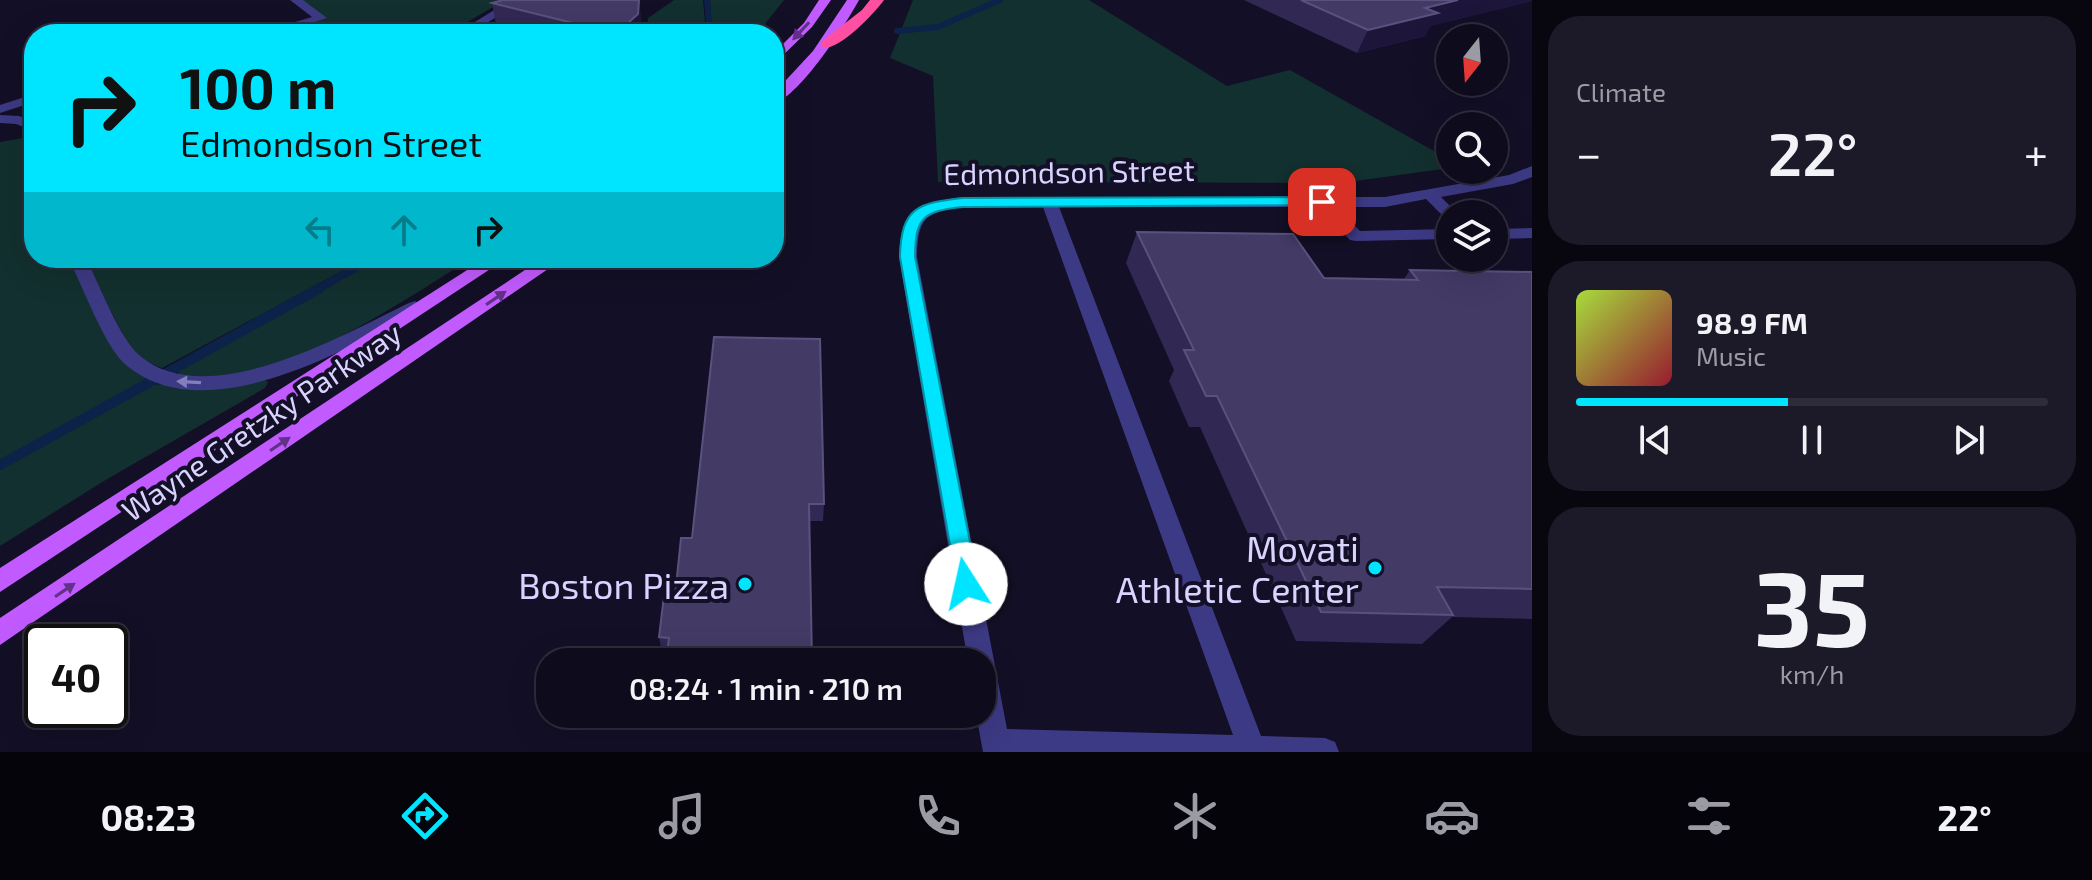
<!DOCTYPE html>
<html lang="en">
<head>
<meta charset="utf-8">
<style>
	body { margin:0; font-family:"Exo 2",sans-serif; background:#1c1929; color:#f1f3f6; height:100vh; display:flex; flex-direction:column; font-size:30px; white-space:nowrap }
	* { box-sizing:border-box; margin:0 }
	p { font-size:26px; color:#9b9ba3 }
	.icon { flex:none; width:44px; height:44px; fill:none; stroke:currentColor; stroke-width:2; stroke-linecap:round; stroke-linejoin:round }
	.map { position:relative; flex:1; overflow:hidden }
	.drawer { display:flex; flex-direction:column; gap:16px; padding:16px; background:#08060f; width:560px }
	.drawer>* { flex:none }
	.top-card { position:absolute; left:24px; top:24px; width:760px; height:244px; border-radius:32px; box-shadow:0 8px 32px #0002,0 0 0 2px #2e2b3b; background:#00e5ff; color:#111; overflow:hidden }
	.needle { width:52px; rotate:197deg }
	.buttons { position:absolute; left:1436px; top:24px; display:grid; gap:16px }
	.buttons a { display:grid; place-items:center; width:72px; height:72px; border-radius:50%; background:#0e0b1c; box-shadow:0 8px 32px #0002,0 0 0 2px #2e2b3b; font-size:40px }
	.speed { position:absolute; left:24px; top:624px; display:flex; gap:16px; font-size:40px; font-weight:700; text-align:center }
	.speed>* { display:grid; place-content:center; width:104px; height:104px; border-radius:50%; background:#0e0b1c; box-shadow:0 8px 32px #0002,0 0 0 2px #2e2b3b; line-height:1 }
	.speed .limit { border:4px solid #111; border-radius:12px; background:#fff; color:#111 }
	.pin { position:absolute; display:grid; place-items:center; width:68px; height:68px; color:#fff; margin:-34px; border-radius:16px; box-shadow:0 4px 12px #0006 }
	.me { position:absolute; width:88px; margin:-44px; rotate:350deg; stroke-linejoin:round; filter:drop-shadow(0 0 6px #0008) }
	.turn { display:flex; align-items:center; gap:28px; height:168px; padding:0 24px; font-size:36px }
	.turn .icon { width:104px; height:104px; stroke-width:2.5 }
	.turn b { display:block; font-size:56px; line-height:68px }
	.lanes { display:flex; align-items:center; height:76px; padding:0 24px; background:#0003; justify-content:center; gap:40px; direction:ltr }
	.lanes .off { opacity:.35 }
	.big { font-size:60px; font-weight:600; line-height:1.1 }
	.drawer .widget { flex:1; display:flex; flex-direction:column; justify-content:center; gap:12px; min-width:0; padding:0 28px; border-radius:32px; background:#1c1929 }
	.drawer .dial { align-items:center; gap:0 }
	.dial b { font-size:104px; line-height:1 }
	.song { display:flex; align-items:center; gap:24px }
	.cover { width:96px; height:96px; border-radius:12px; background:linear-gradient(135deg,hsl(80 70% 55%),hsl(350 70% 35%)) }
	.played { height:8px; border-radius:4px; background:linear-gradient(90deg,#00e5ff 45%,#2e2b3b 45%) }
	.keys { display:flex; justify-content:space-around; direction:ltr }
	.heat { display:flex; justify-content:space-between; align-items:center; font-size:44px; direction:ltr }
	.trip { position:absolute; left:536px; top:648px; width:460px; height:80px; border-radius:32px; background:#0e0b1c; box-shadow:0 8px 32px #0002,0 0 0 2px #2e2b3b; font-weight:600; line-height:80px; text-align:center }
	.dock { display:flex; height:128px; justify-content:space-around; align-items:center; background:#06040b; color:#9b9ba3 }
	.dock .icon { width:56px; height:56px }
	.dock .selected { color:#00e5ff }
	.dock b { font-size:36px; color:#f1f3f6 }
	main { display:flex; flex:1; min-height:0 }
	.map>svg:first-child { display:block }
	.green { fill:#12302f }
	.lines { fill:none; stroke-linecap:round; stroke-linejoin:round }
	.stream-far2 { stroke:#0c2248; stroke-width:6 }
	.stream-far1 { stroke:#0c2248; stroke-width:8 }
	.stream { stroke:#0c2248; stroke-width:10 }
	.minor { fill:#3d3a85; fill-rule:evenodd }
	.major { fill:#c25bff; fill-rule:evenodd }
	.highway { fill:#ff4fa3; fill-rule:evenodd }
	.wall { fill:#312854 }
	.shaded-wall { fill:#1d163a }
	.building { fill:#433a66; stroke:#5a527e; stroke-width:2 }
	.oneway { fill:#623188 }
	.oneway2 { fill:#837fbc }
	.route { fill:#00e5ff; stroke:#0095a6; stroke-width:2 }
	.poi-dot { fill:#00e5ff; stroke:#130f26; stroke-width:3 }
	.labels { text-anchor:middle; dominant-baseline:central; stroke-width:8; stroke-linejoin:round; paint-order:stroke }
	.street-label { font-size:30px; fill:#d9d4ff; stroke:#130f26 }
	.near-poi-label { font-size:36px; fill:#d9d4ff; stroke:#130f26; text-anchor:end }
</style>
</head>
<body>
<main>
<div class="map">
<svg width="1532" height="752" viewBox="0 0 1532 752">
	<rect width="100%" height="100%" fill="#130f26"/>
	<path class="green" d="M303,0H505L447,34H265L321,19Z
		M674,0H703L706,34H648V18Z
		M710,0H784L757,34H712Z
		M913,0H1089L1227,86L1290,70L1450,160V168L1341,183L938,182L933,76L890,58Z
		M34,136V258H73L149,375L137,387L0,461V142Z
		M83,258H366L162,368L135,357Z
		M379,258H472C404,300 260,401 178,374L179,370Z
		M263,379L268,382L265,388L104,481L0,546V467L148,385Z"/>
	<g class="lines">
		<path class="stream-far2" d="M707,0L710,34
			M897,31L938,27L1000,0"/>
		<path class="stream-far1" d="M316,290L373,258"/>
		<path class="stream" d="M0,465L320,288"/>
		<path class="minor" d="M290,0H303L327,18L275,34H255L312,17Z
			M501,6L511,8L469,34H455Z
			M34,94V102L0,113V105Z
			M0,115L19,116L34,122V131L16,124L0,123Z
			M1532,166V177L1513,184L1441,197L1458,214H1450V219L1444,217L1426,199L1385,207H1336L1360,231L1450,229V239L1356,241L1350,240L1318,207H1059L1261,736L1325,738L1335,742L1339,752H983L976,714H982V662H968L899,257C902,209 919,203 963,197H1385L1509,175ZM963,207H1043L1233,735L1007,729L917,257C918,218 925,212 963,207Z
			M1532,228V238L1494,239V229Z
			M68,258H86C98,282 120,339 139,355C207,414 342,335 409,303L415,301L424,307L421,311C345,349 206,432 126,365C105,348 82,284 68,258Z"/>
		<path class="major" d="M819,0H831L812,27L774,64V53L804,23Z
			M847,0H859C844,27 802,93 774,104V93L813,51Z
			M486,258H507L0,592V568Z
			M543,258H564L0,645V618Z"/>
		<path class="highway" d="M870,0H884C873,15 839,51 821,48V42L862,10Z"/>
	</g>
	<path class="wall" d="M1244,0H1532V1L1430,26L1425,36L1357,53Z
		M492,3L641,15L640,34H537L496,24Z
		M1137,232L1324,278L1404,279L1410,270L1532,272V619L1452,617L1422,644L1296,641L1200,427H1189L1169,381L1174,370L1126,263Z
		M714,337L824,504L823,521H809L667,653H662L659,637L675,596L692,538Z"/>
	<path class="shaded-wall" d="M639,0L641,15L640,34H618V32Z
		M1458,0H1532V1L1430,26L1425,36L1357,53L1368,30L1425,8Z"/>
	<path class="building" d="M503,0H639L638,14L618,32L614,31L609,34H560L577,24L492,3Z
		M1301,0H1458L1425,8L1438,13L1368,30Z
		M1137,232L1293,234L1324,278L1418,280L1410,270L1532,272V589L1437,587L1453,615L1321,612L1217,396H1206L1184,350H1194Z
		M714,337L820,339L824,504H809L812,662H666L669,638L659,637L664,596H675L681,538H692Z"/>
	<defs><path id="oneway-solid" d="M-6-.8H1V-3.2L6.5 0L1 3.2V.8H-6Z" transform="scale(2)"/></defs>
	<g class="oneway">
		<use href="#oneway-solid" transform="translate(801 31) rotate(133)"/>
		<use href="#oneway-solid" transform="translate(496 298) rotate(-34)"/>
		<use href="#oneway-solid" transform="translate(280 444) rotate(-34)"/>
		<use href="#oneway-solid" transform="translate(65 590) rotate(-34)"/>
	</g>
	<use class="oneway2" href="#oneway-solid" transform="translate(189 382) rotate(-177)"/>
	<path class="route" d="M1322,197L1327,199V205L963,207C924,211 915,216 915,257L978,584L974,591L966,594L958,591L900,257C901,207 918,203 963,198Z"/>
	<g class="poi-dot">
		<circle cx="1375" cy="568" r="8"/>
		<circle cx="745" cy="584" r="8"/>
	</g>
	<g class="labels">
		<g class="street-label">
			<text transform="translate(1069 171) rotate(-1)">Edmondson Street</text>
			<text transform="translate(261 421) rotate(-34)">Wayne Gretzky Parkway</text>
		</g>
		<g class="near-poi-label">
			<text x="1359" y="547">Movati<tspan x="1359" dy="41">Athletic Center</tspan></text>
			<text x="729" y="584">Boston Pizza</text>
		</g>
	</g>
</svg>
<div class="buttons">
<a><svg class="needle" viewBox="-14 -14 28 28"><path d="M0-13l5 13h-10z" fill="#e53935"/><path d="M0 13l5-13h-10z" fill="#9b9ba3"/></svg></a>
<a><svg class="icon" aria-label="search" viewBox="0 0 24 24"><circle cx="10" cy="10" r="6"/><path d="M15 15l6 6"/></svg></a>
<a><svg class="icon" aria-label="layers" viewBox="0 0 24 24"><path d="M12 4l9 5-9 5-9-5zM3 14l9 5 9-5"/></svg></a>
</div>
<div class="speed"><div class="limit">40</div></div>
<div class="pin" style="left:1322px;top:202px;background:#d93025"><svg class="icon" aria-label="arrive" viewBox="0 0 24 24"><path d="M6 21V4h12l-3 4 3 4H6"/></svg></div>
<svg class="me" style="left:966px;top:584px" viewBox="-20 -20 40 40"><circle r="19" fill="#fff"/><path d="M0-13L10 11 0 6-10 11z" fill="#00e5ff"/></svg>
<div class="trip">08:24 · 1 min · 210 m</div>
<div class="top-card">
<div class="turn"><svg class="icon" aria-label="right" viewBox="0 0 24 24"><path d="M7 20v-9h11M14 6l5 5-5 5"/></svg><div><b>100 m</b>Edmondson Street</div></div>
<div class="lanes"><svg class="icon off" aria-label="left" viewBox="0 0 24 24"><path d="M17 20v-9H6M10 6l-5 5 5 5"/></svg><svg class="icon off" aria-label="ahead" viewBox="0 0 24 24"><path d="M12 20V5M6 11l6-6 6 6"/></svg><svg class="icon" aria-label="right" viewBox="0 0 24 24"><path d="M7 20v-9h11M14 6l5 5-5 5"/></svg></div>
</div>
</div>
<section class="drawer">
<div class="widget"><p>Climate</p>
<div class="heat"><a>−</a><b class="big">22°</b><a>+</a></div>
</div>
<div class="widget">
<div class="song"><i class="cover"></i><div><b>98.9 FM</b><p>Music</p></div></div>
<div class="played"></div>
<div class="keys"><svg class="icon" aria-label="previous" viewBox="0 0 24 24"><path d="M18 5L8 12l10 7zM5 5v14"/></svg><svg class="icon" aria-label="pause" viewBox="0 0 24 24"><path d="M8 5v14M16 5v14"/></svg><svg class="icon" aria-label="next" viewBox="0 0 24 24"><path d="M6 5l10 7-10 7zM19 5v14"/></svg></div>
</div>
<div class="widget dial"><b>35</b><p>km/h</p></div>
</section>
</main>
<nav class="dock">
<b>08:23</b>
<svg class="icon selected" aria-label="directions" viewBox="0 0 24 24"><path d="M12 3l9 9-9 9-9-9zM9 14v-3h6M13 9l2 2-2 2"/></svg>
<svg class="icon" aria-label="music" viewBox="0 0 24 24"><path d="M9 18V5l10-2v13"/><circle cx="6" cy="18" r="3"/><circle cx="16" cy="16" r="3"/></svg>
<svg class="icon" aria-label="phone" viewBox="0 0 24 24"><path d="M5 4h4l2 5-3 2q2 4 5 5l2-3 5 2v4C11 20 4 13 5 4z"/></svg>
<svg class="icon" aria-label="climate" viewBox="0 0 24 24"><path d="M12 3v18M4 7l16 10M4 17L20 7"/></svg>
<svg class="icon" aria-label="car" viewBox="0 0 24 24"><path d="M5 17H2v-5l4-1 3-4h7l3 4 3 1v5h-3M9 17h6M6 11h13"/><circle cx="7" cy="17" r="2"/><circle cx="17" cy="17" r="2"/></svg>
<svg class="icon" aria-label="filters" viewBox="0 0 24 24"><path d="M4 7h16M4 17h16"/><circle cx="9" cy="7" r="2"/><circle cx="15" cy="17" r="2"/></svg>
<b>22°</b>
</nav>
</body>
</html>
